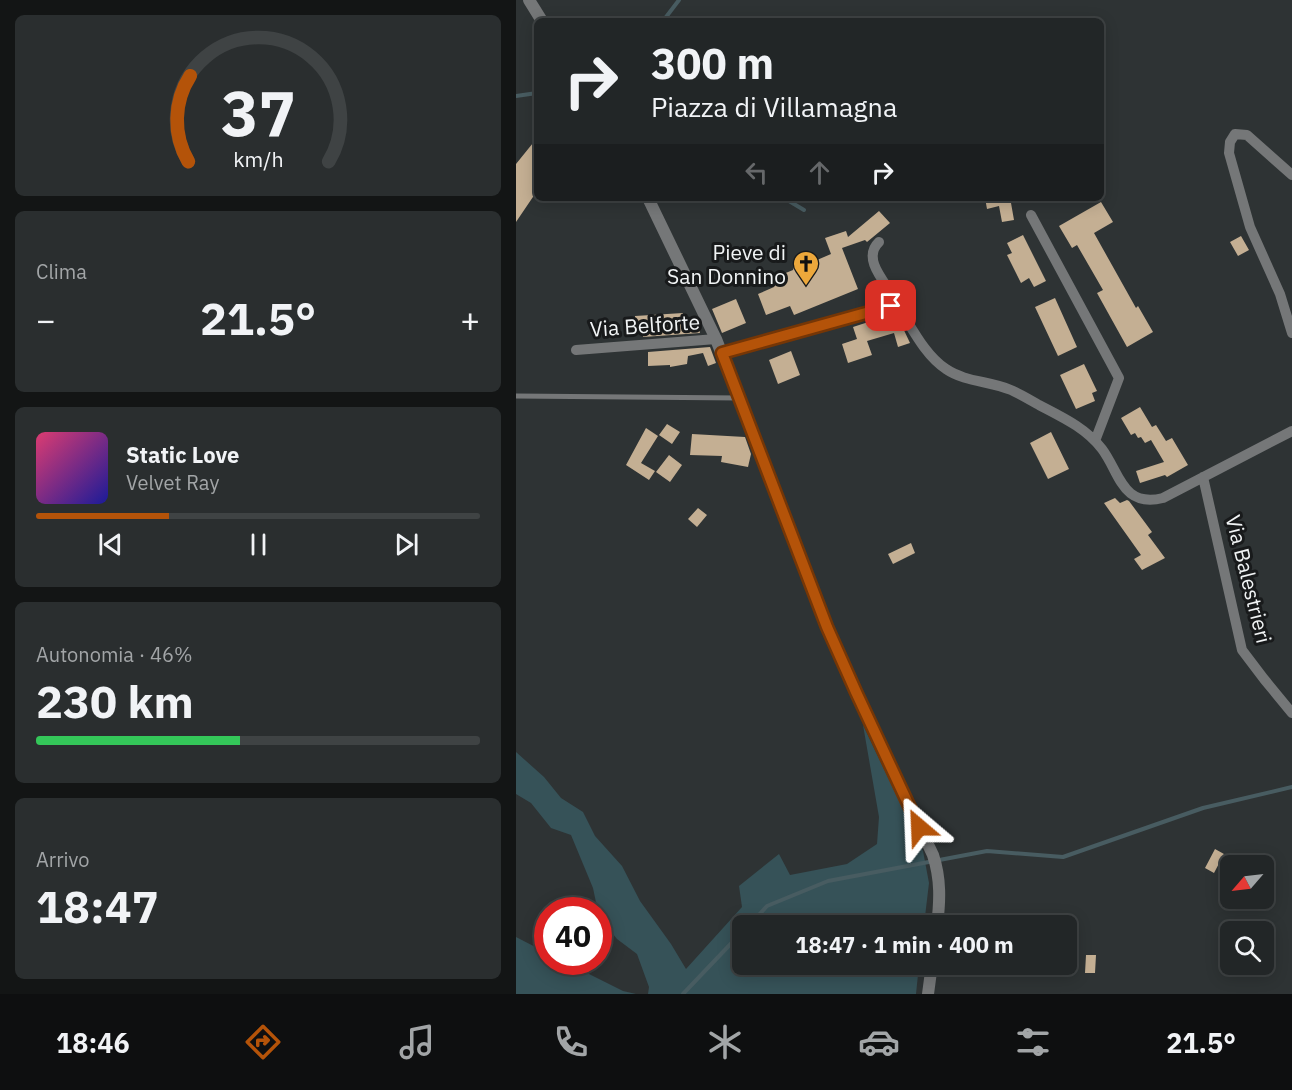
<!DOCTYPE html>
<html lang="it">
<head>
<meta charset="utf-8">
<style>
	body { margin:0; font-family:"IBM Plex Sans",sans-serif; background:#2a2e2f; color:#f1f3f6; height:100vh; display:flex; flex-direction:column; font-size:22px; white-space:nowrap }
	* { box-sizing:border-box; margin:0 }
	p { font-size:20px; color:#a2a5a7 }
	.icon { flex:none; width:33px; height:33px; fill:none; stroke:currentColor; stroke-width:2; stroke-linecap:round; stroke-linejoin:round }
	.map { position:relative; flex:1; overflow:hidden }
	.panel { display:flex; flex-direction:column; gap:15px; padding:15px; background:#131515; width:516px }
	.panel>* { flex:none }
	.top-card { position:absolute; left:18px; top:18px; width:570px; height:183px; border-radius:9px; box-shadow:0 3px 15px #0003,0 0 0 2px #3f4344; background:#222627; color:#f1f3f6; overflow:hidden }
	.needle { width:39px; rotate:242deg }
	.tools { position:absolute; left:704px; top:855px; display:grid; gap:12px }
	.tools a { display:grid; place-items:center; width:54px; height:54px; border-radius:9px; background:#222627; box-shadow:0 3px 15px #0003,0 0 0 2px #3f4344; font-size:30px }
	.speed { position:absolute; left:18px; top:897px; display:flex; gap:12px; font-size:30px; font-weight:700; text-align:center }
	.speed>* { display:grid; place-content:center; width:78px; height:78px; border-radius:50%; background:#222627; box-shadow:0 3px 15px #0003,0 0 0 2px #3f4344; line-height:1 }
	.speed .limit { border:9px solid #d22; background:#fff; color:#111 }
	.pin { position:absolute; display:grid; place-items:center; width:51px; height:51px; color:#fff; margin:-26px; border-radius:12px; box-shadow:0 3px 9px #0006 }
	.me { position:absolute; width:66px; margin:-33px; rotate:334deg; stroke-linejoin:round; filter:drop-shadow(0 0 4px #0008) }
	.turn { display:flex; align-items:center; gap:21px; height:126px; padding:0 18px; font-size:27px }
	.turn .icon { width:78px; height:78px; stroke-width:2.5 }
	.turn b { display:block; font-size:42px; line-height:51px }
	.lanes { display:flex; align-items:center; height:57px; padding:0 18px; background:#0003; justify-content:center; gap:30px; direction:ltr }
	.lanes .off { opacity:.35 }
	.big { font-size:45px; font-weight:700; line-height:1.1 }
	.panel .widget { flex:1; display:flex; flex-direction:column; justify-content:center; gap:9px; min-width:0; padding:0 21px; border-radius:9px; background:#2a2e2f }
	.panel .dial { align-items:center; gap:0 }
	.dial svg { height:156px; overflow:visible; fill:none; stroke:#3f4344; stroke-width:7; stroke-linecap:round; text-anchor:middle }
	.dial text { fill:#f1f3f6; stroke:none }
	.song { display:flex; align-items:center; gap:18px }
	.cover { width:72px; height:72px; border-radius:9px; background:linear-gradient(135deg,hsl(340 70% 55%),hsl(240 70% 35%)) }
	.played { height:6px; border-radius:3px; background:linear-gradient(90deg,#b45309 30%,#3f4344 30%) }
	.keys { display:flex; justify-content:space-around; direction:ltr }
	.heat { display:flex; justify-content:space-between; align-items:center; font-size:33px; direction:ltr }
	.charge { height:9px; border-radius:4px; background:linear-gradient(90deg,#34c759 46%,#3f4344 0) }
	.trip { position:absolute; left:216px; top:915px; width:345px; height:60px; border-radius:9px; background:#222627; box-shadow:0 3px 15px #0003,0 0 0 2px #3f4344; font-weight:700; line-height:60px; text-align:center }
	.menu { display:flex; height:96px; justify-content:space-around; align-items:center; background:#0e0f10; color:#a2a5a7 }
	.menu .icon { width:42px; height:42px }
	.menu .active { color:#b45309 }
	.menu b { font-size:27px; color:#f1f3f6 }
	main { display:flex; flex:1; min-height:0 }
	.map>svg:first-child { display:block }
	.green { fill:#365258 }
	.lines { fill:none; stroke-linecap:round; stroke-linejoin:round }
	.stream { stroke:#485c61; stroke-width:4 }
	.building { fill:#c4af93 }
	.service { stroke:#757778; stroke-width:5 }
	.minor { stroke:#757778; stroke-width:10 }
	.tertiary { stroke:#757778; stroke-width:12 }
	.route-casing { stroke:#753606; stroke-width:15 }
	.route { stroke:#b45309; stroke-width:10 }
	.labels { text-anchor:middle; dominant-baseline:central; stroke-width:6; stroke-linejoin:round; paint-order:stroke }
	.poi-label { font-size:21px; fill:#f1f4f5; stroke:#181a1b; text-anchor:end }
	.street-label { font-size:21px; fill:#f1f4f5; stroke:#181a1b }
</style>
</head>
<body>
<main>
<section class="panel">
<div class="widget dial"><svg viewBox="0 0 100 80">
<path d="M14 69A42 42 0 1 1 86 69"/>
<path d="M14 69A42 42 0 0 1 15 25" stroke="#b45309"/>
<text x="50" y="56" font-size="32" font-weight="700">37</text>
<text x="50" y="72" font-size="11">km/h</text>
</svg></div>
<div class="widget"><p>Clima</p>
<div class="heat"><a>−</a><b class="big">21.5°</b><a>+</a></div>
</div>
<div class="widget">
<div class="song"><i class="cover"></i><div><b>Static Love</b><p>Velvet Ray</p></div></div>
<div class="played"></div>
<div class="keys"><svg class="icon" aria-label="previous" viewBox="0 0 24 24"><path d="M18 5L8 12l10 7zM5 5v14"/></svg><svg class="icon" aria-label="pause" viewBox="0 0 24 24"><path d="M8 5v14M16 5v14"/></svg><svg class="icon" aria-label="next" viewBox="0 0 24 24"><path d="M6 5l10 7-10 7zM19 5v14"/></svg></div>
</div>
<div class="widget"><p>Autonomia · 46%</p><b class="big">230 km</b><div class="charge"></div></div>
<div class="widget"><p>Arrivo</p><b class="big">18:47</b></div>
</section>
<div class="map">
<svg width="776" height="994" viewBox="0 0 776 994">
	<rect width="100%" height="100%" fill="#2e3334"/>
	<path class="green" d="M347,725L407,851L413,883L408,925L226,926V964L403,965L400,994H132L133,987L121,954L101,939L83,917L77,888L55,835L35,828L15,803L0,794V752L28,777L45,798L67,812L79,836L106,866L124,901L155,944L170,969L226,907L223,886L263,854L274,875L331,864L361,844L363,817Z
		M0,937L31,953L32,962H49L107,991L120,994H0Z"/>
	<g class="lines">
		<path class="stream" d="M147,21L163,0
			M0,96L21,93
			M268,198L288,210
			M233,926L251,906L312,881L471,851L547,857L687,808L776,787
			M167,994L226,932"/>
	</g>
	<path class="building" d="M21,138V191L0,222V164Z
		M469,198H501V202L495,203L498,220L486,222L483,206L471,209Z
		M585,202L597,222L578,233L620,308L622,306L637,332L611,347L581,293L587,290L561,245L556,248L543,226Z
		M363,211L374,223L351,242L349,240L326,248L342,289L278,315L274,306L250,315L242,294L258,287L255,279L277,270L278,266L282,263L287,266L315,254L309,238L330,231L332,237Z
		M507,235L530,281L518,287L513,278L505,283L491,255L496,253L491,243Z
		M725,236L733,250L722,256L714,242Z
		M539,298L561,347L542,356L519,307Z
		M220,299L230,323L206,333L196,309Z
		M167,313V320L181,319L184,333L127,337L126,325H119V316Z
		M377,314L383,327L386,326L394,343L382,347L378,333L351,341L356,355L332,363L326,344L341,339L337,327Z
		M194,347L200,363L192,366L187,353L172,356L171,364L154,367V365L132,366V352Z
		M275,351L284,375L262,384L253,360Z
		M568,364L581,391L576,393L579,401L560,409L544,375Z
		M624,407L636,427L640,425L650,441L656,438L672,465L651,477L649,475L624,483L620,471L648,462L635,440L629,443L625,437L622,438L619,433L615,435L605,418Z
		M151,424L164,432L156,444L143,435Z
		M130,428L142,436L125,463L139,471L133,480L110,465Z
		M535,432L553,469L532,479L514,443Z
		M176,434L229,437L235,454L232,467L205,462L206,456L174,455Z
		M153,455L166,465L154,482L140,472Z
		M599,498L604,503L611,500L613,501L636,532L632,535L649,558L626,570L618,559L625,555L588,503Z
		M182,508L191,515L181,527L172,519Z
		M395,543L399,553L377,564L372,554Z
		M699,849L708,854L698,873L689,868Z
		M570,955H580L579,973H569Z"/>
	<g class="lines">
		<path class="service" d="M0,396L223,398"/>
		<path class="minor" d="M776,175L731,135L719,134L714,142L713,153L734,227L764,294L776,333
			M515,215L603,378L579,441
			M363,242C345,259 370,283 380,300V307L385,311C397,330 410,356 430,369C449,382 474,381 495,390C504,394 514,400 523,405C546,417 570,428 586,449C604,473 606,508 647,498L776,431
			M60,350L200,339
			M206,353L375,306L380,307
			M687,477L726,650L748,679L776,713"/>
		<path class="tertiary" d="M13,0L26,21
			M132,198L200,339L311,627L340,692L417,855C425,879 424,901 421,926
			M412,994L416,964"/>
	</g>
	<g class="lines">
		<defs>
			<path id="route" d="M375,306L206,353L311,627L340,692L403,827"/>
		</defs>
		<use href="#route" class="route-casing"/>
		<use href="#route" class="route"/>
	</g>
	<defs>
		<symbol id="church-pin" viewBox="-11 -11 22 30"><path d="M0 17L-7.5 6A9.5 9.5 0 1 1 7.5 6Z" fill="#eda83b" stroke="#181a1b"/><path d="M-1.2-6h2.4v3.5h3.3v2.4h-3.3V6h-2.4V-.1h-3.3v-2.4h3.3Z" fill="#111"/></symbol>
	</defs>
	<g fill-rule="evenodd">
		<use href="#church-pin" x="275" y="249" width="30" height="40"/>
	</g>
	<g class="labels">
		<g class="poi-label">
			<text x="270" y="252">Pieve di<tspan x="270" dy="24">San Donnino</tspan></text>
		</g>
		<g class="street-label">
			<text transform="translate(129 325) rotate(-4)">Via Belforte</text>
			<text transform="translate(733 579) rotate(76)">Via Balestrieri</text>
		</g>
	</g>
</svg>
<div class="tools">
<a><svg class="needle" viewBox="-14 -14 28 28"><path d="M0-13l5 13h-10z" fill="#e53935"/><path d="M0 13l5-13h-10z" fill="#a2a5a7"/></svg></a>
<a><svg class="icon" aria-label="search" viewBox="0 0 24 24"><circle cx="10" cy="10" r="6"/><path d="M15 15l6 6"/></svg></a>
</div>
<div class="speed"><div class="limit">40</div></div>
<div class="pin" style="left:375px;top:306px;background:#d93025"><svg class="icon" aria-label="arrive" viewBox="0 0 24 24"><path d="M6 21V4h12l-3 4 3 4H6"/></svg></div>
<svg class="me" style="left:403px;top:827px" viewBox="-20 -20 40 40"><path d="M0-17L14 15 0 8-14 15z" fill="#b45309" stroke="#fff" stroke-width="4"/></svg>
<div class="trip">18:47 · 1 min · 400 m</div>
<div class="top-card">
<div class="turn"><svg class="icon" aria-label="right" viewBox="0 0 24 24"><path d="M7 20v-9h11M14 6l5 5-5 5"/></svg><div><b>300 m</b>Piazza di Villamagna</div></div>
<div class="lanes"><svg class="icon off" aria-label="left" viewBox="0 0 24 24"><path d="M17 20v-9H6M10 6l-5 5 5 5"/></svg><svg class="icon off" aria-label="ahead" viewBox="0 0 24 24"><path d="M12 20V5M6 11l6-6 6 6"/></svg><svg class="icon" aria-label="right" viewBox="0 0 24 24"><path d="M7 20v-9h11M14 6l5 5-5 5"/></svg></div>
</div>
</div>
</main>
<nav class="menu">
<b>18:46</b>
<svg class="icon active" aria-label="directions" viewBox="0 0 24 24"><path d="M12 3l9 9-9 9-9-9zM9 14v-3h6M13 9l2 2-2 2"/></svg>
<svg class="icon" aria-label="music" viewBox="0 0 24 24"><path d="M9 18V5l10-2v13"/><circle cx="6" cy="18" r="3"/><circle cx="16" cy="16" r="3"/></svg>
<svg class="icon" aria-label="phone" viewBox="0 0 24 24"><path d="M5 4h4l2 5-3 2q2 4 5 5l2-3 5 2v4C11 20 4 13 5 4z"/></svg>
<svg class="icon" aria-label="climate" viewBox="0 0 24 24"><path d="M12 3v18M4 7l16 10M4 17L20 7"/></svg>
<svg class="icon" aria-label="car" viewBox="0 0 24 24"><path d="M5 17H2v-5l4-1 3-4h7l3 4 3 1v5h-3M9 17h6M6 11h13"/><circle cx="7" cy="17" r="2"/><circle cx="17" cy="17" r="2"/></svg>
<svg class="icon" aria-label="filters" viewBox="0 0 24 24"><path d="M4 7h16M4 17h16"/><circle cx="9" cy="7" r="2"/><circle cx="15" cy="17" r="2"/></svg>
<b>21.5°</b>
</nav>
</body>
</html>
